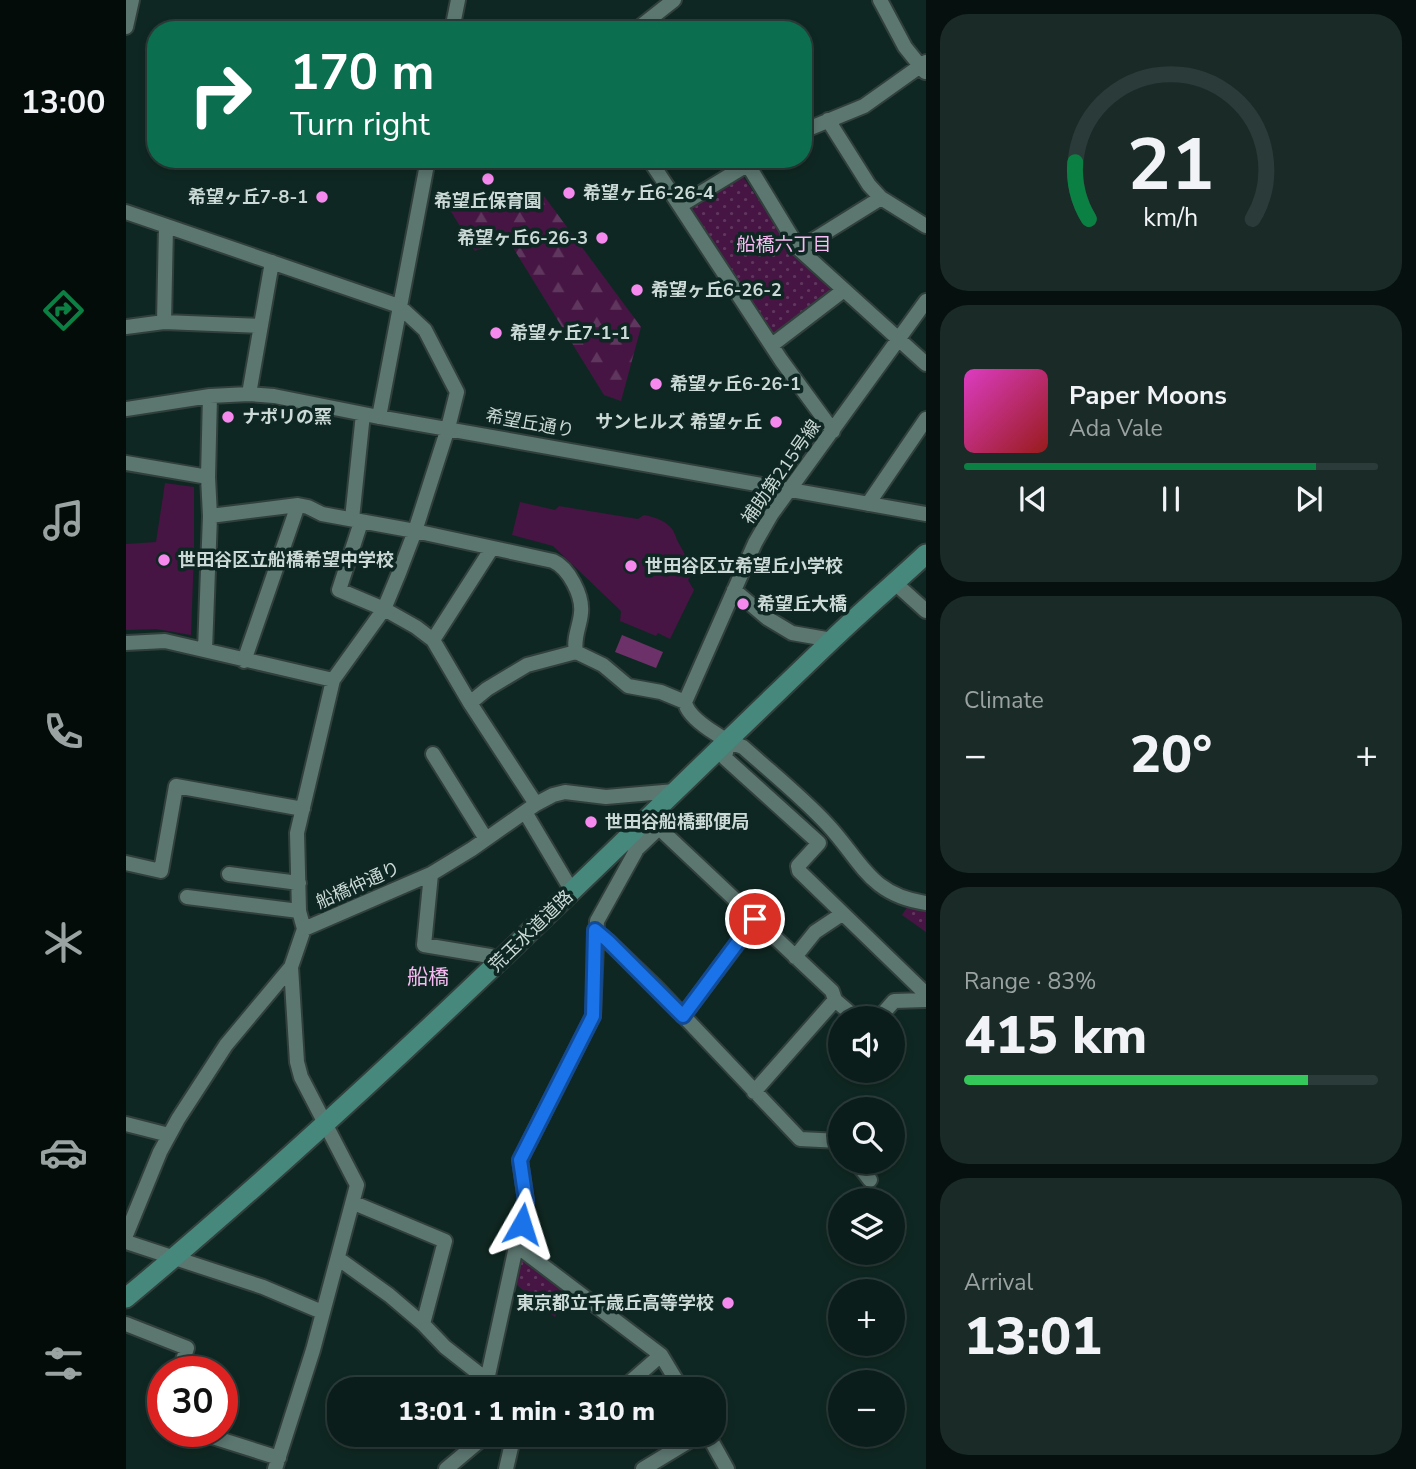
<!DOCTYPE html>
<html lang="en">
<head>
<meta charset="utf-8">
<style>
	body { margin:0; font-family:"Nunito Sans","Noto Sans JP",sans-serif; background:#192a27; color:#f1f3f6; height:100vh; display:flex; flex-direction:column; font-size:26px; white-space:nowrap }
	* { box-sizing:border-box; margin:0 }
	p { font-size:23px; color:#9aa2a2 }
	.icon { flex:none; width:38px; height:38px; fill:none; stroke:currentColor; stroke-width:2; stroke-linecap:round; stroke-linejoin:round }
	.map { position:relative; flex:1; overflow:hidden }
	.sheet { display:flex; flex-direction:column; gap:14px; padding:14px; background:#06100e; width:490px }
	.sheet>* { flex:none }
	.top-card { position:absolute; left:21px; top:21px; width:665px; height:147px; border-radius:28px; box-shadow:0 4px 10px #0003,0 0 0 2px #2b3b39; background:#0b6e4f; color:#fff; overflow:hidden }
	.fabs { position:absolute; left:702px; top:1006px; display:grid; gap:14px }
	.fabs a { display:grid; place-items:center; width:77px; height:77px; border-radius:50%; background:#0b1d1a; box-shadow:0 4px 10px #0003,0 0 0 2px #2b3b39; font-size:35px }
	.speed { position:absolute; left:21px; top:1356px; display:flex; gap:14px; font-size:35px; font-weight:700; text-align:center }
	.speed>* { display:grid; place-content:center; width:91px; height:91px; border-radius:50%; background:#0b1d1a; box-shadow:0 4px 10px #0003,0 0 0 2px #2b3b39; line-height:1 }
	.speed .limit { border:10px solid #d22; background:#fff; color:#111 }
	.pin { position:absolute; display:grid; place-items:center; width:60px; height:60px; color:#fff; margin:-30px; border:4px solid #fff; border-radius:50%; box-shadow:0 2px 7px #0007 }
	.me { position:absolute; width:77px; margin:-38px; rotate:6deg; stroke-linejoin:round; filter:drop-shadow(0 0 5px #0008) }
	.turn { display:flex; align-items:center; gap:24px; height:147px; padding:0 28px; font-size:32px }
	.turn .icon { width:91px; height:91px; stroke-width:2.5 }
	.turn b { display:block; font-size:49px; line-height:60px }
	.big { font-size:52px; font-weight:800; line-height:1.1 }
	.sheet .widget { flex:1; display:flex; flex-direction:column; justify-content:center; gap:10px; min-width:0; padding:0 24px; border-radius:28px; background:#192a27 }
	.sheet .dial { align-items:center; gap:0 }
	.dial svg { height:182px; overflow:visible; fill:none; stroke:#2b3b39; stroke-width:7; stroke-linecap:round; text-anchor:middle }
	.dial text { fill:#f1f3f6; stroke:none }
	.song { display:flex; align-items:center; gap:21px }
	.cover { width:84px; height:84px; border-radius:10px; background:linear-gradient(135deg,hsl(310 70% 55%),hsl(0 70% 35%)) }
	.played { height:7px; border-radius:4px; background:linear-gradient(90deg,#0b8043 85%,#2b3b39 85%) }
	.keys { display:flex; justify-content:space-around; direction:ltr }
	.heat { display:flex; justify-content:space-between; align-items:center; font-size:38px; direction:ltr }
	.charge { height:10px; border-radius:5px; background:linear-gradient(90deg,#34c759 83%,#2b3b39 0) }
	.trip { position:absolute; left:201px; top:1377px; width:399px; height:70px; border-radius:28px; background:#0b1d1a; box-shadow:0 4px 10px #0003,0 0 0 2px #2b3b39; font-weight:800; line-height:70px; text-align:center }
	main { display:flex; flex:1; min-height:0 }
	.tab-bar { display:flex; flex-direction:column; width:126px; justify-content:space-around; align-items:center; background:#040c0a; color:#9aa2a2 }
	.tab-bar .icon { width:49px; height:49px }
	.tab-bar .on { color:#0b8043 }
	.tab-bar b { font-size:32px; color:#f1f3f6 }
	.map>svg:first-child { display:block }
	.green { fill:url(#green-dots) }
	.forest { fill:url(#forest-firs) }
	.pitch { fill:#461543 }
	.water { fill:#6c3169 }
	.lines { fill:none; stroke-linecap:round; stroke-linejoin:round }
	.minor-casing { stroke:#31403c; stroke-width:18 }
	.major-casing { stroke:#31403c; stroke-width:23 }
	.minor { stroke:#5c7670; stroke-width:14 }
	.major { stroke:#47887c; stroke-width:19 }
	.route-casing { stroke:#114b97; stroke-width:18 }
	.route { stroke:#1a73e8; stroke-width:12 }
	.poi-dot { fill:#f589ee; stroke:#0f2722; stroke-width:2.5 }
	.labels { text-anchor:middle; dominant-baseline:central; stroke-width:7; stroke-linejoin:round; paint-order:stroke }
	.poi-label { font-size:18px; font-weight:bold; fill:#cbdad6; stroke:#0f2722; text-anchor:start }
	.street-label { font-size:18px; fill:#cbdad6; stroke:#0f2722 }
	.neighbourhood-label { font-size:19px; fill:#f7baf2; stroke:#0f2722 }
	.quarter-label { font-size:21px; fill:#f7baf2; stroke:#0f2722 }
</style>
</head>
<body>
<main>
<nav class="tab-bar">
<b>13:00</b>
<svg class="icon on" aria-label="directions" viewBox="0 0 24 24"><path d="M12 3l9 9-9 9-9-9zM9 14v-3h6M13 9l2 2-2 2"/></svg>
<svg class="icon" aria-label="music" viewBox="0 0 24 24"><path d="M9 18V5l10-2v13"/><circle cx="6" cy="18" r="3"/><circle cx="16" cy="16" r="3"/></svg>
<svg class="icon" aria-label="phone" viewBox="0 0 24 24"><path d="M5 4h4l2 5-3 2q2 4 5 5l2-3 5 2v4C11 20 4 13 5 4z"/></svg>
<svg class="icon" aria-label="climate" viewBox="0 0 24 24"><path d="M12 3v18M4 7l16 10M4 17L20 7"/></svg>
<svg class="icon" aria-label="car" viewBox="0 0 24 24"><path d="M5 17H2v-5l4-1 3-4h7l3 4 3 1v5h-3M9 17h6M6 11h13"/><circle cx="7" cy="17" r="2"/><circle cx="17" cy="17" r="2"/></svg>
<svg class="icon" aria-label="filters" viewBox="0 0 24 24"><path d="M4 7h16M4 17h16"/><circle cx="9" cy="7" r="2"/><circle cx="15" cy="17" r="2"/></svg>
</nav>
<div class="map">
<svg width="800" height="1469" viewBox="0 0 800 1469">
	<defs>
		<pattern id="green-dots" width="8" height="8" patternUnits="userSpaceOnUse" patternTransform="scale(1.75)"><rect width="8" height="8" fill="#461543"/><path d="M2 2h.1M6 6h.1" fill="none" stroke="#5f365d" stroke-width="1.8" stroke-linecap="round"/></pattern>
		<pattern id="forest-firs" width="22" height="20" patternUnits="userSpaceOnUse" patternTransform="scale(1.75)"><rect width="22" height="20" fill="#461543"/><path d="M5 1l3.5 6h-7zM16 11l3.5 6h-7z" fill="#5f365d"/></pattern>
	</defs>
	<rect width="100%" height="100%" fill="#0f2722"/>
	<path class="green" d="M616,175L667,252L706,289L646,338L562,208Z
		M784,903L800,905V932L776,915Z
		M392,1248L443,1286L429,1317L385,1280Z"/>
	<path class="forest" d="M312,190L361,197L389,205L418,196L515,327L495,401L478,395L381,238L349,251Z"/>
	<path class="pitch" d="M39,483L68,487V552L65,635L30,629L0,630V544L30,542Z
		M394,502L429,510L433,506L512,519L518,515C533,518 547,523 551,540L568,571L562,580L568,590L544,639L532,633L530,636L494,621L495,611L427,546L386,535Z"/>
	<path class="water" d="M496,635L537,652L530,668L489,652Z"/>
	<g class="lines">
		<defs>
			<path id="minor" d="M754,0L779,47L799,72
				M0,27L6,0
				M326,30L332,0
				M510,30L548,0
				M702,120L743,185L755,198L800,226
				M677,131L738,106L800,62
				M523,159L655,360L707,431
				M622,165L673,249L800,364
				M555,205L629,160
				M0,212L273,306L299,330L331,392L322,428L289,531L273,573L258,609L207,680L171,833L173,911L178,929
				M673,249L755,198
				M800,301L645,515L629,543L559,702C562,720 601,742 617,747C645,772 676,797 701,824C735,860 743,895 800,903
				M38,322L40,226
				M0,327L38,322L135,326
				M646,345L718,290
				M123,394L146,262
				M0,409L84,396L123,394L148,396L253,417L800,514
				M253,417L302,159
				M0,463L82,477
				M742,504L800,419
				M84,516L172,505L182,507L196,514L289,531L427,561C443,568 457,596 455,613C454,626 447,638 450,652L477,665L502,686L535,692L559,702
				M226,519L237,414
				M235,522L213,590L258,609L290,627L307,640L344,703L410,804
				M769,583L800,611
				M608,590L641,618L666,633L706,640
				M307,640L366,548
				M0,643L39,641L207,680
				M79,650L84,516L82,477L84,396
				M118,661L172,505
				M344,703L361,689L401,665L450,652
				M602,742L599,758L693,843L672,866L673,871L800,994
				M307,754L360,839
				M399,812L446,891
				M504,843L511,849L533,828L706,991L709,1000L730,1018
				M0,863L35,871L50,786L177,809
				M103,874L173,883
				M305,874L298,945L364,956L372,963
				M61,897L173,911
				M469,930L482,941L530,987L674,1139L714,1141
				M669,957L689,932L716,914
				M557,1016L629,920
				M753,1018L768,1001L800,1000
				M628,1092L709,1000
				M0,1124L43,1135
				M730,1162L744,1180
				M228,1203L319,1241L297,1324
				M0,1235L34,1152L52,1119L100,1045L165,967L178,929L305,874L346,849L410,804L427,795L439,792L480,797L549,791
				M0,1242L137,1287L196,1312
				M391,1246L535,1355L556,1390
				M211,1260L217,1262L263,1295L297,1324L319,1347L361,1380L365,1390
				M0,1324L61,1348L53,1372
				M361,1380L400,1201L394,1160L467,1016L471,921L511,849
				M495,1390L535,1355
				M71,1432L153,1458
				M582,1435L601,1469
				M149,1469L187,1350L231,1185L175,1077L171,1062L165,967
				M320,1469L357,1438L366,1435
				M380,1469L386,1443L384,1435
				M517,1469L573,1435"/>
			<path id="major" d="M0,1298C248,1091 474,862 707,639C737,610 769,583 800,554"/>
		</defs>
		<use href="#minor" class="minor-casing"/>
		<use href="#major" class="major-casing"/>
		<use href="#minor" class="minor"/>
		<use href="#major" class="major"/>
	</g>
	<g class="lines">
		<defs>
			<path id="route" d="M396,1224L400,1201L394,1160L467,1016L469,930L482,941L557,1016L629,919"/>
		</defs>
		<use href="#route" class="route-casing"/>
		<use href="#route" class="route"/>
	</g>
	<g class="poi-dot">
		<circle cx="362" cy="179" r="7"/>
		<circle cx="443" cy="193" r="7"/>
		<circle cx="196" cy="197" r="7"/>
		<circle cx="476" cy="238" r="7"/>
		<circle cx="511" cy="290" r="7"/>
		<circle cx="370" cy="333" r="7"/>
		<circle cx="530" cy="384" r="7"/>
		<circle cx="102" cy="417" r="7"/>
		<circle cx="650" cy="422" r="7"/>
		<circle cx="38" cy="560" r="7"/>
		<circle cx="505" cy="566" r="7"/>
		<circle cx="617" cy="604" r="7"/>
		<circle cx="465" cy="822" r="7"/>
		<circle cx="602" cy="1303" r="7"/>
	</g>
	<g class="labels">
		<g class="poi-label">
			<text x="457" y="193">希望ヶ丘6-26-4</text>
			<text x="182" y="197" text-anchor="end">希望ヶ丘7-8-1</text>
			<text x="362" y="201" text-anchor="middle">希望丘保育園</text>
			<text x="462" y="238" text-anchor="end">希望ヶ丘6-26-3</text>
			<text x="525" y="290">希望ヶ丘6-26-2</text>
			<text x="384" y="333">希望ヶ丘7-1-1</text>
			<text x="544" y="384">希望ヶ丘6-26-1</text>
			<text x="116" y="417">ナポリの窯</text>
			<text x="636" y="422" text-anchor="end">サンヒルズ 希望ヶ丘</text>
			<text x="52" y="560">世田谷区立船橋希望中学校</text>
			<text x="519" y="566">世田谷区立希望丘小学校</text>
			<text x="631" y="604">希望丘大橋</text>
			<text x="479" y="822">世田谷船橋郵便局</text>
			<text x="588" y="1303" text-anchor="end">東京都立千歳丘高等学校</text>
		</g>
		<g class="street-label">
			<text transform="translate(404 423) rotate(10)">希望丘通り</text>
			<text transform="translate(655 472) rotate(-55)">補助第215号線</text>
			<text transform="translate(232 885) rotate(-24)">船橋仲通り</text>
			<text transform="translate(405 931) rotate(-44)">荒玉水道道路</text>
		</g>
		<g class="neighbourhood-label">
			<text x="658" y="245">船橋六丁目</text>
		</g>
		<g class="quarter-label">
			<text x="302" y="977">船橋</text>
		</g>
	</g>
</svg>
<div class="fabs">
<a><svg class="icon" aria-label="sound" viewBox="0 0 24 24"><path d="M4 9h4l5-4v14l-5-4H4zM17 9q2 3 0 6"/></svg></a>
<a><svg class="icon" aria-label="search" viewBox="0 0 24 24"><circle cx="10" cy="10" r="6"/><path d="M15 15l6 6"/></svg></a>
<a><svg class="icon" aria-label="layers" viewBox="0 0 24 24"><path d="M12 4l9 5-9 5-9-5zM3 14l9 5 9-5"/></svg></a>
<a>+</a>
<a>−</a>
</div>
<div class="speed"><div class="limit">30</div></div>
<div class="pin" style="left:629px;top:919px;background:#d93025"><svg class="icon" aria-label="arrive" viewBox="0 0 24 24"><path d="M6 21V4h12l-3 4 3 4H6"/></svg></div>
<svg class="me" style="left:396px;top:1224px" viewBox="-20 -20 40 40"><path d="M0-17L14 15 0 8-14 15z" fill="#1a73e8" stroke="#fff" stroke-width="4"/></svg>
<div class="trip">13:01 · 1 min · 310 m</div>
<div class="top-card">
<div class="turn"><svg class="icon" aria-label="right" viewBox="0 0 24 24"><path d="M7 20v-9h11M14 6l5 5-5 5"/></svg><div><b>170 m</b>Turn right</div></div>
</div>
</div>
<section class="sheet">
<div class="widget dial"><svg viewBox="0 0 100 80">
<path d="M14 69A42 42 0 1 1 86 69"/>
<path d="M14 69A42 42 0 0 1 8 44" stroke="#0b8043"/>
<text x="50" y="56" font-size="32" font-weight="700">21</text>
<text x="50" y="72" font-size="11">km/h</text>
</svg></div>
<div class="widget">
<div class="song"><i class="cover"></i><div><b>Paper Moons</b><p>Ada Vale</p></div></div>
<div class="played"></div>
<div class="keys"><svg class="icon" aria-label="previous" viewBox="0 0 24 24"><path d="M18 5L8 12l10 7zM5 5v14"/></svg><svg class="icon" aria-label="pause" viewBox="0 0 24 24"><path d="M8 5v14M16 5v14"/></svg><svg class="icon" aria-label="next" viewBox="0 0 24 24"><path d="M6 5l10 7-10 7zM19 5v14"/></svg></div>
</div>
<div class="widget"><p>Climate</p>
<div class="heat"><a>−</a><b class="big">20°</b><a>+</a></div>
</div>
<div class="widget"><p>Range · 83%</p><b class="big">415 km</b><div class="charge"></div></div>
<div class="widget"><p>Arrival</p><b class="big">13:01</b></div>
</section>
</main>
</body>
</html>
